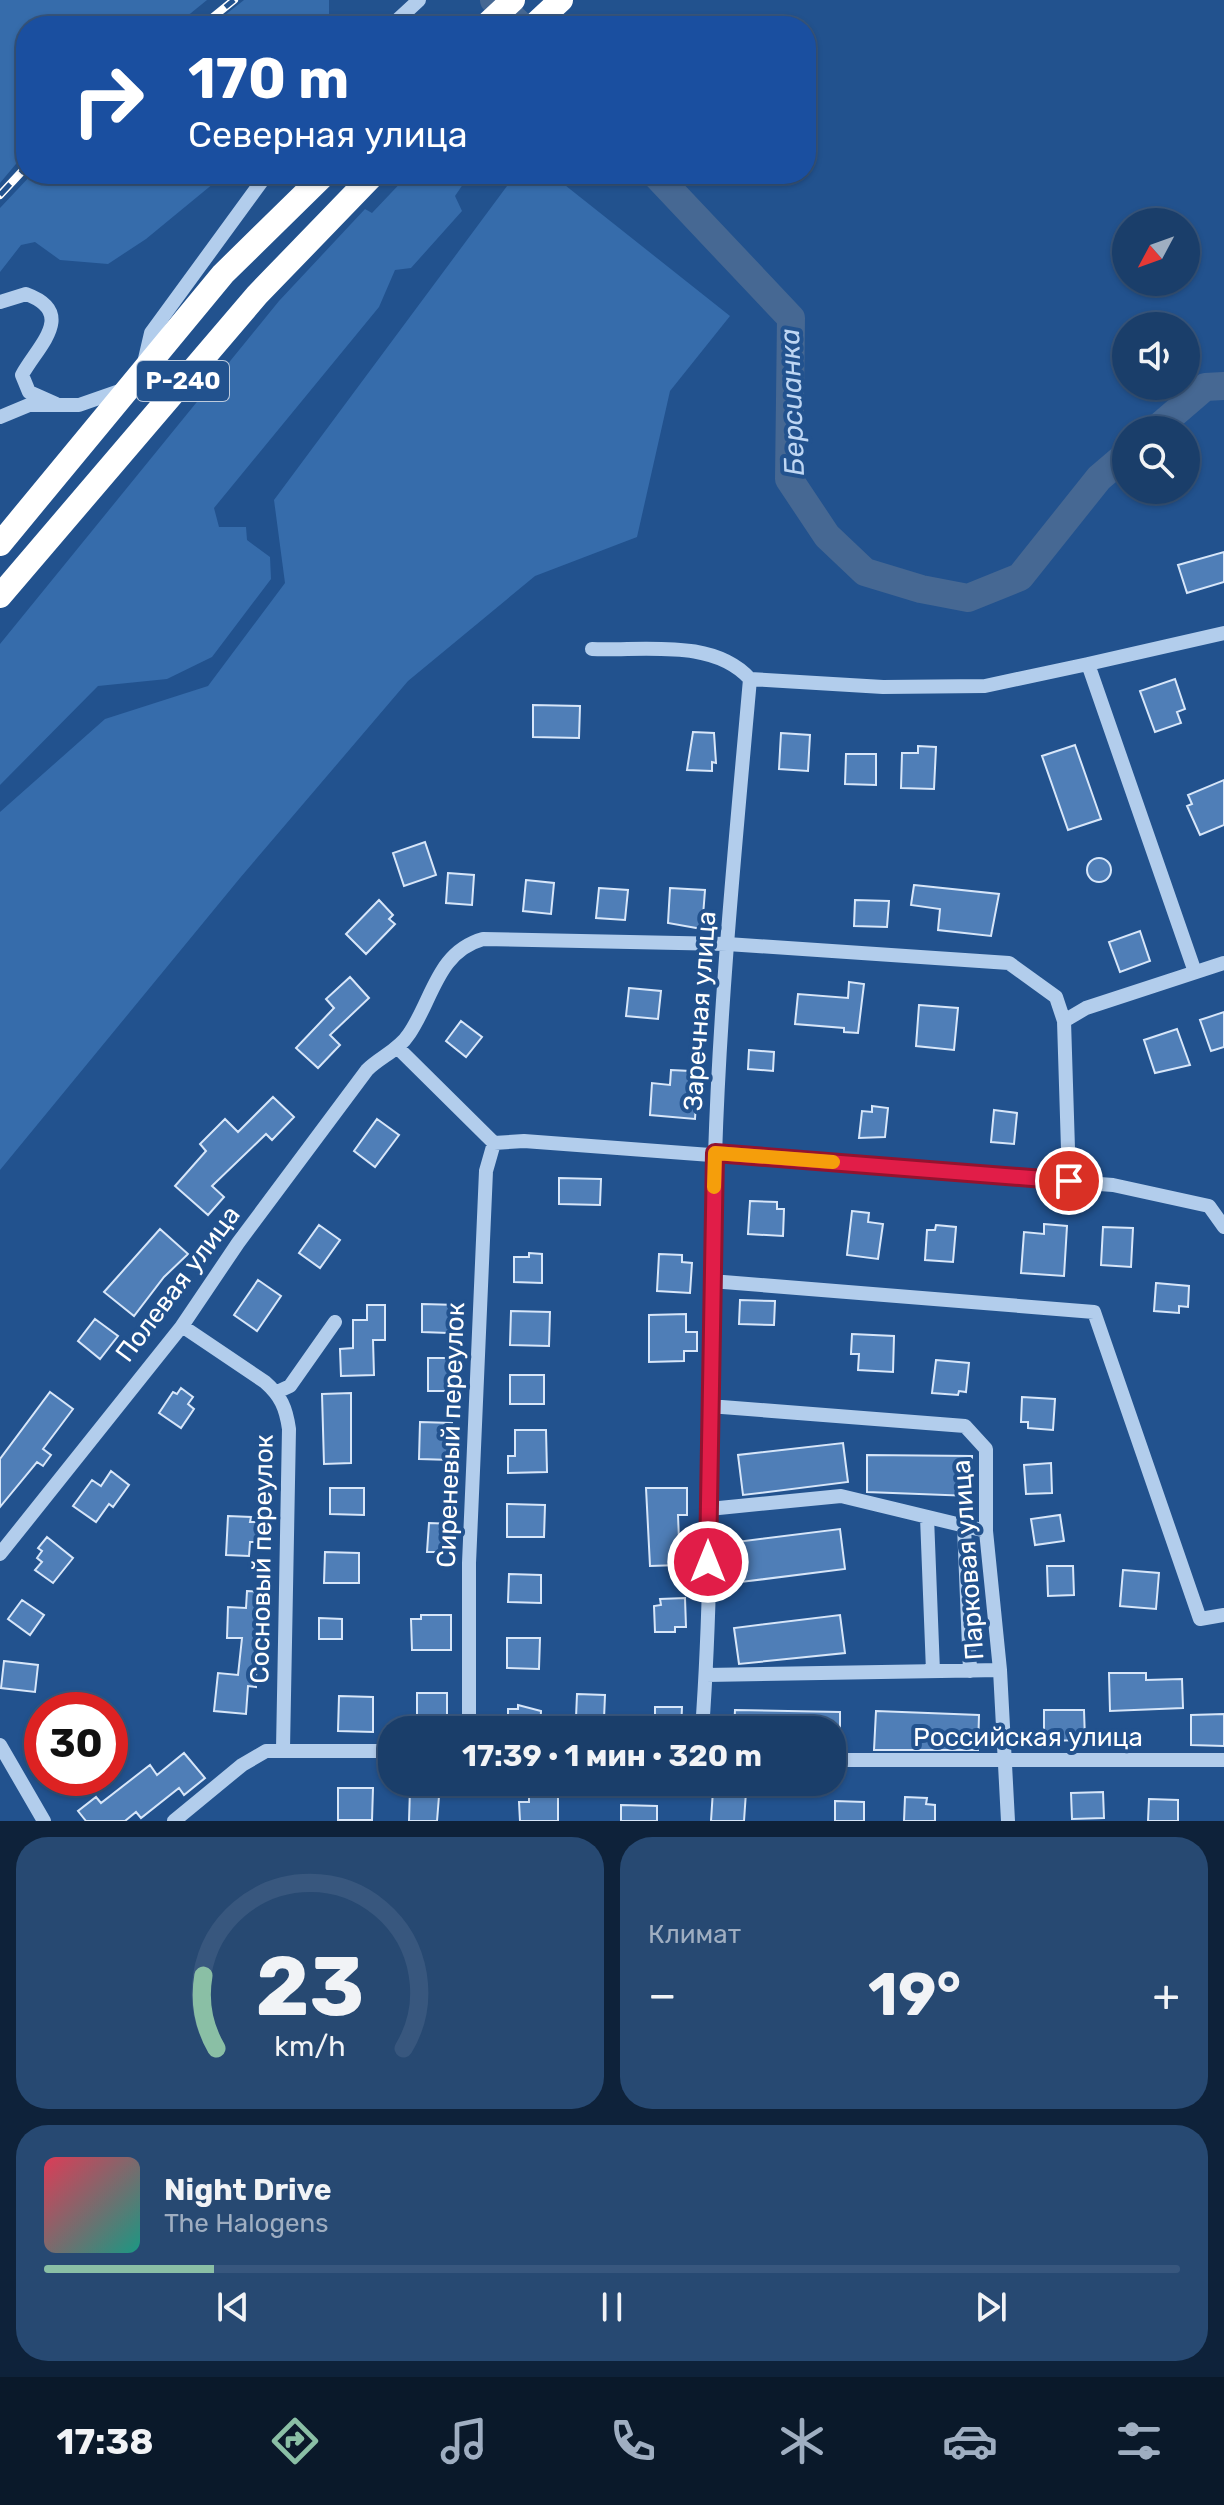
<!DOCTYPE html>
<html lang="ru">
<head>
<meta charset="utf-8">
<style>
	body { margin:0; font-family:Rubik,sans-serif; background:#274972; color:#f1f3f6; height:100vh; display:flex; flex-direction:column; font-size:30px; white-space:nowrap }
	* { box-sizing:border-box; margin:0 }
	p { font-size:26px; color:#9faec1 }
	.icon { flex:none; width:44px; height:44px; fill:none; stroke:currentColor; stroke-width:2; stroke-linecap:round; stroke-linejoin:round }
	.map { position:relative; height:1821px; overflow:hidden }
	.details { display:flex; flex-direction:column; gap:16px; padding:16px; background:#0e223a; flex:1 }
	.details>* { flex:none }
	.guide { position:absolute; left:16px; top:16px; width:800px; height:168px; border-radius:32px; box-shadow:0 2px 6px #0004,0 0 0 2px #38577e; background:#1a4fa0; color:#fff; overflow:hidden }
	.needle { width:52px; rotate:229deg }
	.buttons { position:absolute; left:1112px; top:208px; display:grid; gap:16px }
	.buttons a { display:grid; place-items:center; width:88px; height:88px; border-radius:50%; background:#1a3e6a; box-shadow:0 2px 6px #0004,0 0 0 2px #38577e; font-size:40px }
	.speed { position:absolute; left:24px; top:1692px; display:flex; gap:16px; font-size:40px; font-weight:700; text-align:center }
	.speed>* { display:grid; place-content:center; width:104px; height:104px; border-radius:50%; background:#1a3e6a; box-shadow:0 2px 6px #0004,0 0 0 2px #38577e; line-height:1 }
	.speed .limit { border:12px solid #d22; background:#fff; color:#111 }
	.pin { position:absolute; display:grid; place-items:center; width:68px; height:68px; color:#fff; margin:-34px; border:4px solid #fff; border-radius:50%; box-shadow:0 2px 8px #0007 }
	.me { position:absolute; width:88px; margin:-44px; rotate:0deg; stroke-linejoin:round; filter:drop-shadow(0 0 6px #0008) }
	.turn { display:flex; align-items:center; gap:28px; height:168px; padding:0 40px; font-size:36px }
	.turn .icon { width:104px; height:104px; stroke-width:2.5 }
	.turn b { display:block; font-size:56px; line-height:68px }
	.big { font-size:60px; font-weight:700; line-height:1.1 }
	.details .widget { flex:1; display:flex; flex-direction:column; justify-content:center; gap:12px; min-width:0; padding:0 28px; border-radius:32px; background:#274972 }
	.details .dial { align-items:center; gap:0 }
	.dial svg { height:208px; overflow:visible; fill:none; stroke:#38577e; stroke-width:7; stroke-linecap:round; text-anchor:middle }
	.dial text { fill:#f1f3f6; stroke:none }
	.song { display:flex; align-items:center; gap:24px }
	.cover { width:96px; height:96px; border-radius:12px; background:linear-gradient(135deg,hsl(350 70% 55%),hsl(170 70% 35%)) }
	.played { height:8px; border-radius:4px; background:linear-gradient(90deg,#8abfa5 15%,#38577e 15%) }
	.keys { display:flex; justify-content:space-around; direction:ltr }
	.heat { display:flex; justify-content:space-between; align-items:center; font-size:44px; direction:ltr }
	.details .tiles { flex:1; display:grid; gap:16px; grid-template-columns:1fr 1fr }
	.widget:last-child { grid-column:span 2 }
	.trip { position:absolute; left:378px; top:1716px; width:468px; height:80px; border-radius:32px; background:#1a3e6a; box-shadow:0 2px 6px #0004,0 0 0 2px #38577e; font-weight:700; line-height:80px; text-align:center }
	.dock { display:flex; height:128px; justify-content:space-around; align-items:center; background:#0a192a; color:#9faec1 }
	.dock .icon { width:56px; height:56px }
	.dock .current { color:#8abfa5 }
	.dock b { font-size:36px; color:#f1f3f6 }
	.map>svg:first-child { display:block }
	.green { fill:#366cab }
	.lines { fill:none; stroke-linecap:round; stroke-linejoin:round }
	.river { stroke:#466893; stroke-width:28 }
	.building { fill:#4f7eb7; stroke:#d7e6f9; stroke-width:2 }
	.minor { stroke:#b2cdec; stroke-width:14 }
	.highway { stroke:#fff; stroke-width:24 }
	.rail-casing { stroke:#fff; stroke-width:8 }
	.rail { stroke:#22528e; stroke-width:5; stroke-dasharray:15; stroke-linecap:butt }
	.route-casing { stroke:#92132f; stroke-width:20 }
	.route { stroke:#e11d48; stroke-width:14 }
	.slow { stroke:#f59e0b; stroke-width:14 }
	.labels { text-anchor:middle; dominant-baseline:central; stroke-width:8; stroke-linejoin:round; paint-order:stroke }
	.shield { fill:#22528e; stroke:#bdcbdd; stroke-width:2 }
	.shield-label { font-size:24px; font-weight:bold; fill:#fff }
	.street-label { font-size:26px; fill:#fff; stroke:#22528e }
	.water-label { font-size:28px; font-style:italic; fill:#bed6f3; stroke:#22528e }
</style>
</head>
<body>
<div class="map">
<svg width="1224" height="1821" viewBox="0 0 1224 1821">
	<rect width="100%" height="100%" fill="#22528e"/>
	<path class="green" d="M0,0H207L175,26H26V152L0,183Z
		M244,0H329V26H211Z
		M32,174H225L146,239L108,264L60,260L35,242L21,245L0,272V208Z
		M409,174H470L455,196L462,211L411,268L395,270L379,307L214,508L219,527H246L247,540L270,557L271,579L212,657L167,679L98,686L0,785V644L279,301L365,209L372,213Z
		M516,174H551L730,316L670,391L637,537L535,576L408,681L240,878L0,1170V812L105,719L208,686L285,583L274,500Z"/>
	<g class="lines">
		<path class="river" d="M494,0L521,26
			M655,174L791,318L789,479L827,536L865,572L921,589L968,598L1020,577L1099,478L1126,455
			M1155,430L1205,387L1224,386"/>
	</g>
	<path class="building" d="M1224,552V582L1187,593L1178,565Z
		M1175,679L1185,709L1177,712L1181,723L1155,732L1140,691Z
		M533,705L580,706L579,738L533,737Z
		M693,732L714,733L716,763L712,762V771L687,770Z
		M781,733L810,735L808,771L779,769Z
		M1075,745L1101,819L1068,830L1042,756Z
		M918,746L936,747L934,789L901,788L902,753H918Z
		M846,754H876V785L845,784Z
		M1224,780V825L1200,835L1187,806L1192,804L1188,795Z
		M425,842L436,875L404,886L393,853Z
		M1087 870a12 12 0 1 1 24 0a12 12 0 1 1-24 0Z
		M448,873L474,875L472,905L446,903Z
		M526,880L554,883L551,914L523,911Z
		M914,885L999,894L991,936L938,930L940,909L911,905Z
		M599,888L628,890L625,920L596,918Z
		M670,888L705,890L702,929L668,923Z
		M379,900L393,915L389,919L395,924L366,954L346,934Z
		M855,900L889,901L887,927L854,926Z
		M1140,931L1150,961L1120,972L1109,942Z
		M350,977L369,998L330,1035L340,1045L318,1068L296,1048L334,1008L326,999Z
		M849,982L864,984L858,1033L844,1032V1028L795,1024L798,994L848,998Z
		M629,988L661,991L658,1019L626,1016Z
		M919,1005L958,1008L954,1050L916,1046Z
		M1224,1012V1047L1211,1051L1200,1020Z
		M461,1021L482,1037L466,1057L446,1041Z
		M1177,1029L1190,1065L1155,1073L1144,1040Z
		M749,1050L774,1052L773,1071L748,1069Z
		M671,1070L690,1071L688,1085L697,1086L695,1119L650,1115L652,1083L670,1085Z
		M273,1097L294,1117L272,1140L266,1134L212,1186L224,1197L208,1215L175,1186L206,1151L200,1144L225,1119L238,1132Z
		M872,1106L888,1108L885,1137L859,1138L862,1111L872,1112Z
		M994,1110L1017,1113L1014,1144L991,1142Z
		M377,1119L399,1135L375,1167L354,1151Z
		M559,1178L601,1179L600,1205L559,1204Z
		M750,1201L777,1202V1209H784L783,1236L748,1234Z
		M852,1211L869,1213L868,1222L883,1224L878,1259L847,1255Z
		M1044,1224L1067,1226L1064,1276L1021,1273L1024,1232L1044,1234Z
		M319,1225L340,1240L320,1268L299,1253Z
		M936,1225L956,1227L953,1262L925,1260L927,1230H935Z
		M1103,1227L1133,1228L1131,1267L1101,1265Z
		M160,1229L188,1254L164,1277L134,1316L104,1292Z
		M529,1253L542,1254V1283L514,1282V1257H529Z
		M659,1254L682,1255V1262L692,1263L690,1293L657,1291Z
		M258,1280L281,1296L257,1331L234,1315Z
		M1156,1283L1189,1286L1188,1307L1179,1306V1313L1154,1311Z
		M740,1300L775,1301L774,1325L739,1324Z
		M422,1304L458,1305L457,1326H448V1333L422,1332Z
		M367,1305H385V1340H373L374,1375L341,1376L340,1349L353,1348V1320H367Z
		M511,1311L550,1312L549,1346L510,1345Z
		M686,1314V1332H697V1351H684V1361L649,1362V1315Z
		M95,1319L118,1336L100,1359L78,1341Z
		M852,1334L894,1336L893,1372L858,1370L859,1354H851Z
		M428,1358H452V1391H428Z
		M936,1360L969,1363L966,1392L959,1391L958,1395L932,1393Z
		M510,1375H544V1404H510Z
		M181,1388L193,1397L188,1404L194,1409L181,1428L159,1413L173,1392L177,1394Z
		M50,1392L73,1409L43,1449L51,1455L43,1466L37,1462L0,1507V1459Z
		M351,1393V1463L324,1464L322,1394Z
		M1022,1397L1055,1399L1053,1430L1028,1428V1422H1021Z
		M420,1422L452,1423V1460L419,1459Z
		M515,1430H546L547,1472L508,1473V1456H515Z
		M843,1443L848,1482L743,1495L738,1455Z
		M867,1455L972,1456L971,1496L867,1492Z
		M1051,1463L1052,1493L1026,1494L1024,1465Z
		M111,1471L129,1485L113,1507L109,1504L96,1522L73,1506L92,1480L101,1486Z
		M330,1488H364V1515L330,1514Z
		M646,1488H687V1515H678L680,1565L650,1566Z
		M507,1504L545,1505L544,1537H507Z
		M1060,1515L1064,1541L1035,1545L1031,1519Z
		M228,1516L251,1517L250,1522H257L256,1542H250L249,1556L226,1555Z
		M429,1523L454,1524L453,1552H427Z
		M840,1529L845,1569L741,1582L736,1542Z
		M47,1537L73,1558L53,1583L35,1570L42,1562L37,1558L42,1551L38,1548Z
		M325,1552L359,1553V1583H324Z
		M1047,1566H1073L1074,1595L1048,1596Z
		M1123,1570L1159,1573L1156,1609L1120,1606Z
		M509,1574L541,1575V1603L508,1602Z
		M247,1591L267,1592L266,1621L257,1620L256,1687L248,1686L246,1714L214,1711L218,1673L238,1675L242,1638H227L228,1607L246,1608Z
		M685,1598L686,1627H675V1632H655L654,1606L661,1605L660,1599Z
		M22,1600L44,1615L30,1635L8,1619Z
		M421,1615H451V1650H412L411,1619H421Z
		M840,1615L845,1653L739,1664L734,1628Z
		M319,1618L342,1619V1639H319Z
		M507,1638H540L539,1669L507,1668Z
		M4,1661L38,1665L35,1692L1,1688Z
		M1109,1673H1146V1680L1182,1679L1183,1708L1110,1711Z
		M417,1693H447V1726L417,1725Z
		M577,1694L605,1695L604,1719L576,1718Z
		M339,1696L373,1697V1732L338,1731Z
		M518,1705L541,1711L540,1730H508V1709H518Z
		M655,1707H682L681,1730H655Z
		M735,1710L840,1712V1730H734Z
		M1044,1710H1084L1085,1740L1044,1741Z
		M876,1711L979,1715L978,1750H874Z
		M1224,1714V1746L1191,1745V1715Z
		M184,1753L205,1778L184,1795L179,1788L141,1818L136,1812L125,1821H86L78,1811L96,1797L101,1803L150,1765L157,1775Z
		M419,1782L440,1784L437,1821H409L410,1789H419Z
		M338,1788H373L372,1820H338Z
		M713,1790L746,1792L744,1821H711Z
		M1103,1792L1104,1818L1072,1819L1071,1793Z
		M558,1793V1821H520L519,1802H529V1794Z
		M905,1797L927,1798L926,1804L935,1805V1821H904Z
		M1149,1799L1178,1800V1821H1148Z
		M835,1801L864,1802V1821H835Z
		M621,1805L657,1806V1821H621Z"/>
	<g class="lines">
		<path class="minor" d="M391,26L419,0
			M0,302L26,294C78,313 37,347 22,375L29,392L56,404
			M144,363L151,333L267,174
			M0,417L29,405H79L122,390
			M592,649C644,651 713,638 750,679L883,687L985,686L1088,664
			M1195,972L1088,664L1224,633
			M1064,1021L1086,1008L1224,963
			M398,1048L494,1143
			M494,1143L524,1141L1113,1185L1209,1206L1224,1227
			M711,1281L1094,1312L1200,1619L1224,1615
			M182,1326L265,1382C281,1396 286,1408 289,1429L283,1749
			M277,1392L290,1386L335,1322
			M709,1406L965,1426L986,1449V1531L1000,1670L1008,1821
			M709,1509L841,1496L986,1531
			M927,1517L933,1671
			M964,1526L970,1671
			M0,1554L182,1326L238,1243L367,1070C380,1057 399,1050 409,1034C433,999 437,952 483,939L727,944L1009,963L1056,997L1064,1021L1069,1181
			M706,1675L1000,1670
			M469,1730V1563L486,1171L494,1143
			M702,1730C716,1539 708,1347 715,1156C720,997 736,838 750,679
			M0,1745L44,1821
			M832,1760H1224
			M174,1821L242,1765L266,1751H392"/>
		<path class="highway" d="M485,26L513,0
			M533,26L561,0
			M0,544L223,274L325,174
			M0,596L257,295L374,174"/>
		<defs>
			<path id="rail" d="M202,26L234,0
				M0,195L26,167"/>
		</defs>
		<use href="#rail" class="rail-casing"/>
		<use href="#rail" class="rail"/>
	</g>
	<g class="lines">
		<defs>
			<path id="route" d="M708,1562L715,1153L1069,1181"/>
		</defs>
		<use href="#route" class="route-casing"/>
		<use href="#route" class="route"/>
		<path class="slow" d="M714,1187L715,1153L833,1162"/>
	</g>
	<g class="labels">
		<rect class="shield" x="137" y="361" width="92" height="40" rx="6"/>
		<g class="shield-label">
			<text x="183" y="381">Р-240</text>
		</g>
		<g class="street-label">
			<text transform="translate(700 1011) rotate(-86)">Заречная улица</text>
			<text transform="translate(178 1284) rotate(-53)">Полевая улица</text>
			<text transform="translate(451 1435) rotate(-88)">Сиреневый переулок</text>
			<text transform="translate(262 1559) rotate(-89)">Сосновый переулок</text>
			<text transform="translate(968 1560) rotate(-94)">Парковая улица</text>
			<text x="1028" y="1737">Российская улица</text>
		</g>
		<g class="water-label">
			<text transform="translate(792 402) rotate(-92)">Берсианка</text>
		</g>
	</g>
</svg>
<div class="buttons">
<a><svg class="needle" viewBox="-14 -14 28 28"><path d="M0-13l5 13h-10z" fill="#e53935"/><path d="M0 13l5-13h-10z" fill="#9faec1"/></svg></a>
<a><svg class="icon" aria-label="sound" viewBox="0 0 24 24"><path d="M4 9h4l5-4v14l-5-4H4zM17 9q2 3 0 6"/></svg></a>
<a><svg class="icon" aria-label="search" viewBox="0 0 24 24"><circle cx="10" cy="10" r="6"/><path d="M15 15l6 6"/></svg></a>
</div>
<div class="speed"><div class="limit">30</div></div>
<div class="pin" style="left:1069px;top:1181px;background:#d93025"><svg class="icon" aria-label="arrive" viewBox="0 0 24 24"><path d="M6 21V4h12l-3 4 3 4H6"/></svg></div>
<svg class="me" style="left:708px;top:1562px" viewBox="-20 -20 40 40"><circle r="17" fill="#e11d48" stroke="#fff" stroke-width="3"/><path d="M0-11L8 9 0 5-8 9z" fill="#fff"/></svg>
<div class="trip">17:39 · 1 мин · 320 m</div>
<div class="guide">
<div class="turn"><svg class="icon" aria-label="right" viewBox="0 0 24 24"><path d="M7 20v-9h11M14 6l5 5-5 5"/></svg><div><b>170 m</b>Северная улица</div></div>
</div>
</div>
<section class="details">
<div class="tiles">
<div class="widget dial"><svg viewBox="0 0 100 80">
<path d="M14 69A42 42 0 1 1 86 69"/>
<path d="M14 69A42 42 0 0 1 9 41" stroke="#8abfa5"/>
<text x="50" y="56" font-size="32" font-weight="700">23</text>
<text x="50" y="72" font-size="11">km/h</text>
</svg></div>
<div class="widget"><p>Климат</p>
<div class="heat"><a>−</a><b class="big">19°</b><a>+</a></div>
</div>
<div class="widget">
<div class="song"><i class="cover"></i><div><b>Night Drive</b><p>The Halogens</p></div></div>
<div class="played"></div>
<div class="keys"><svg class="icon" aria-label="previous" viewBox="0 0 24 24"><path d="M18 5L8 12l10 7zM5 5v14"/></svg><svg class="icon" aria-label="pause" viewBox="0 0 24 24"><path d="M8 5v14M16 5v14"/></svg><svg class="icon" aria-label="next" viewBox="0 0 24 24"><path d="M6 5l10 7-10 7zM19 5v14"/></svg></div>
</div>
</div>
</section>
<nav class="dock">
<b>17:38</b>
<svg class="icon current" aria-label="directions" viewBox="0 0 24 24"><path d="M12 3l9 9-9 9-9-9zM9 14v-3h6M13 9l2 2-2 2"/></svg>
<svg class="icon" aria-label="music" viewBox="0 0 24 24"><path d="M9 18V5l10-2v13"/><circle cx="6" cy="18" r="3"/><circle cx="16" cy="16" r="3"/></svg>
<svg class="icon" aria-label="phone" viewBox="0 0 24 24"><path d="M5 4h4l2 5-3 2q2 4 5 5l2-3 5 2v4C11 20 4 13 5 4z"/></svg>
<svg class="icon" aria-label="climate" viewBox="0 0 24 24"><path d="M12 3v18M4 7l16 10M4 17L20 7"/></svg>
<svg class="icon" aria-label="car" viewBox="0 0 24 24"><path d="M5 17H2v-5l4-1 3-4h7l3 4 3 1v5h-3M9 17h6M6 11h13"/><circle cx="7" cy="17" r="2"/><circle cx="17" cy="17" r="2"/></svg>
<svg class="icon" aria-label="filters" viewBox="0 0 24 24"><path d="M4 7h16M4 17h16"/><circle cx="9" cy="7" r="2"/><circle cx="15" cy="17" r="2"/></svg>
</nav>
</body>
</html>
